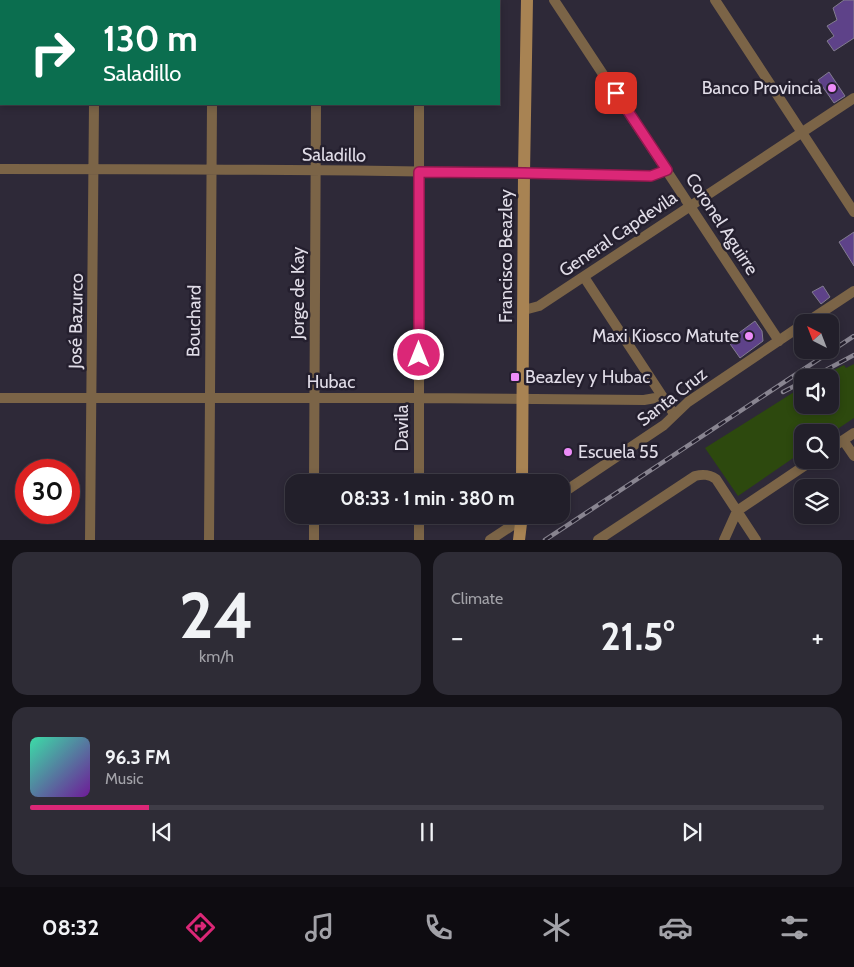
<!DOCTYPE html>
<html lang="en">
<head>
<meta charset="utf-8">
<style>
	body { margin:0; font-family:Cabin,sans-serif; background:#2e2c36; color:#f1f3f6; height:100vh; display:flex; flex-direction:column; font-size:19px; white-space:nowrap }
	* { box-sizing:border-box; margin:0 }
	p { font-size:16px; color:#a2a2a8 }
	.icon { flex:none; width:28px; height:28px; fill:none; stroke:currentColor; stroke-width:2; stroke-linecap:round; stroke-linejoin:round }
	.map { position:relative; height:540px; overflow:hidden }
	.sheet { display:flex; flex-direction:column; gap:12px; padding:12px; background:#131117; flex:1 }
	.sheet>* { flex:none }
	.hud { position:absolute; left:0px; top:0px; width:500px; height:105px; box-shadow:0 2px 8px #0003,0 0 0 1px #3f3d47; background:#0b6e4f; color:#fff; overflow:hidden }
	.needle { width:32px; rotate:318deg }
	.buttons { position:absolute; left:794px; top:314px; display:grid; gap:10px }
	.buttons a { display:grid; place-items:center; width:45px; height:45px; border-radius:10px; background:#221f2a; box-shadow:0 2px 8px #0003,0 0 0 1px #3f3d47; font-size:25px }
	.speed { position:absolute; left:15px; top:459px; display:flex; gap:10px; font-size:25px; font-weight:700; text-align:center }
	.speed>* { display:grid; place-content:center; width:65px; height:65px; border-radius:50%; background:#221f2a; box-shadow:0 2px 8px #0003,0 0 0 1px #3f3d47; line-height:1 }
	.speed .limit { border:8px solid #d22; background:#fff; color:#111 }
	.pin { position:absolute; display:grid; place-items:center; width:42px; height:42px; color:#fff; margin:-21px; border-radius:10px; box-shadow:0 2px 8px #0006 }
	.me { position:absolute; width:55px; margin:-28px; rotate:0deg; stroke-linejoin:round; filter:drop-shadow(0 0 4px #0008) }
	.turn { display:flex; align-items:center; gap:18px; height:105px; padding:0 20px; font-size:22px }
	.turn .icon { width:65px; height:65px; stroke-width:2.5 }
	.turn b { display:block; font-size:35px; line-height:42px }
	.big { font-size:38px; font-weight:800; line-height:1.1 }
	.sheet .card { flex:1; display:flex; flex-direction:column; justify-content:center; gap:8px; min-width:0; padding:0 18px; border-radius:15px; background:#2e2c36 }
	.sheet .dial { align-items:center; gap:0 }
	.dial b { font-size:65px; line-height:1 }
	.song { display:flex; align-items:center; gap:15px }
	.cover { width:60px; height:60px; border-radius:8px; background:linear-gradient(135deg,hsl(160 70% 55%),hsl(280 70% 35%)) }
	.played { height:5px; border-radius:2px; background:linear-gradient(90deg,#db2777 15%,#3f3d47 15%) }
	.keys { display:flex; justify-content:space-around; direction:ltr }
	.heat { display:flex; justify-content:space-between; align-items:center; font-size:28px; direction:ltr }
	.sheet .tiles { flex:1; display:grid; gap:12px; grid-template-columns:1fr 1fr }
	.card:last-child { grid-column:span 2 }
	.trip { position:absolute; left:285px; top:474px; width:285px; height:50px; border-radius:15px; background:#221f2a; box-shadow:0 2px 8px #0003,0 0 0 1px #3f3d47; font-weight:800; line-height:50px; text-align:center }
	.dock { display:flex; height:80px; justify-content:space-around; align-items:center; background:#0e0c11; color:#a2a2a8 }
	.dock .icon { width:35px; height:35px }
	.dock .active { color:#db2777 }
	.dock b { font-size:22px; color:#f1f3f6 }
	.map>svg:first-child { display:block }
	.green { fill:#2d490e }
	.building { fill:#5e4289; stroke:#827c8f }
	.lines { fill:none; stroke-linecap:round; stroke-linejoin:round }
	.street { stroke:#7b6447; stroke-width:10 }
	.secondary { stroke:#a88353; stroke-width:12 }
	.rail-casing { stroke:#898591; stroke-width:4.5 }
	.rail { stroke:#241f2e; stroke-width:2.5; stroke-dasharray:8; stroke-linecap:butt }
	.route-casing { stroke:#8e194d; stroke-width:12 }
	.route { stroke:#db2777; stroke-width:9 }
	.poi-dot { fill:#ed8cf9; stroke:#241f2e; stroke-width:2 }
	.labels { text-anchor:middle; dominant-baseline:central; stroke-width:5; stroke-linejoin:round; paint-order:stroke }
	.poi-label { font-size:18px; fill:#e0dce7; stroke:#241f2e; text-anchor:end }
	.street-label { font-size:18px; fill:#e0dce7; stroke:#241f2e }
</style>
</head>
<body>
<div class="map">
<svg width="854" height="540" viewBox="0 0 854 540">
	<rect width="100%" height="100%" fill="#2e2938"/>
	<path class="green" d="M854,364V418L830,434L802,432V452L738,496L705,448L802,387V405H830V378L820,377L844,365L846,368Z"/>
	<path class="building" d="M844,0H854V38L834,51L827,41L834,36L827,26L837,20L833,8Z
		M829,72L845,96L834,103L818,80Z
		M854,232V266L839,242Z
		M823,286L830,297L821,304L812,292Z
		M755,321L762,331L763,341L740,358L728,341Z"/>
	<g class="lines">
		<path class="street" d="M554,0L779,341
			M715,0L854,212
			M94,1V0
			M213,1V0
			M317,1V0
			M421,1V0
			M0,169C217,169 434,170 651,176L667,170
			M584,277L674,414
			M524,310L539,306L854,98
			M807,322L854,291
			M0,398H419L644,400L661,397
			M843,440L854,456
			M830,449L854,433
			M314,482L316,104
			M419,482V104
			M561,494L664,425L688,402L802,325
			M419,515V540
			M90,540L94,104
			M209,540L212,104
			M314,540V515
			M490,540L525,517
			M598,540L695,476C703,474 709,474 716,479L756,540
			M724,540L737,511L813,460"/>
		<path class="secondary" d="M522,482L524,173L527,0
			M519,540L522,515"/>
		<defs>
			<path id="rail" d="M811,378L854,355
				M783,392L802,382
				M545,540L854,336"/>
		</defs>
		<use href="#rail" class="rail-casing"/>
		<use href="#rail" class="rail"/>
	</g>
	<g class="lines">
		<defs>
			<path id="route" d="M419,355V172L524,173L651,176L667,170L616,93"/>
		</defs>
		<use href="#route" class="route-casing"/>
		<use href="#route" class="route"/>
	</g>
	<g class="poi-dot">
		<circle cx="832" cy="88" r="5"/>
		<circle cx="749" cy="336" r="5"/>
		<rect x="510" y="372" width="10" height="10" rx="2.5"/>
		<circle cx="568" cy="452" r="5"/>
	</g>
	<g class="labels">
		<g class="poi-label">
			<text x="822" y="88">Banco Provincia</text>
			<text x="739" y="336">Maxi Kiosco Matute</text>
			<text x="525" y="377" text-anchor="start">Beazley y Hubac</text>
			<text x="578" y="452" text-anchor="start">Escuela 55</text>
		</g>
		<g class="street-label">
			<text transform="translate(334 155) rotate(1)">Saladillo</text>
			<text transform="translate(722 224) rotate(57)">Coronel Aguirre</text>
			<text transform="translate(618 234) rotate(-34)">General Capdevila</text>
			<text transform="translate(506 256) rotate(-90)">Francisco Beazley</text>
			<text transform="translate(298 293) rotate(-90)">Jorge de Kay</text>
			<text transform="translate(76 321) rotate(-89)">José Bazurco</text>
			<text transform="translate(194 321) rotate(-89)">Bouchard</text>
			<text x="331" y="382">Hubac</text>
			<text transform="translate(672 397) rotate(-38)">Santa Cruz</text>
			<text transform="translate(402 428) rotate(-90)">Davila</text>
		</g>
	</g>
</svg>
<div class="buttons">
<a><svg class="needle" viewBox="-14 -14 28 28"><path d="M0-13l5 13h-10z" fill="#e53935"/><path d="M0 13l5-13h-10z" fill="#a2a2a8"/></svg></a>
<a><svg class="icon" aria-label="sound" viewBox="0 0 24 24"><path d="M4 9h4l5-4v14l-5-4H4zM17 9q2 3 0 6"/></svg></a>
<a><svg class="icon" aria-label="search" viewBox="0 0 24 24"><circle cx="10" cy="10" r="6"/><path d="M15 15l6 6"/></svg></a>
<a><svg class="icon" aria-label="layers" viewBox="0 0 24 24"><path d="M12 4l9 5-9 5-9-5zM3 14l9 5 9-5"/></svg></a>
</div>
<div class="speed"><div class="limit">30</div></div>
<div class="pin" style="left:616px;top:93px;background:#d93025"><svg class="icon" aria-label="arrive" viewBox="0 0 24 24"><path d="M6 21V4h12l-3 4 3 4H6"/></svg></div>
<svg class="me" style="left:419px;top:355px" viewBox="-20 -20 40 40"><circle r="17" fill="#db2777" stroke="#fff" stroke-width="3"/><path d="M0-11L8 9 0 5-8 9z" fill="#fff"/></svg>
<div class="trip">08:33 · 1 min · 380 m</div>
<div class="hud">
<div class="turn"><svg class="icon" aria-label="right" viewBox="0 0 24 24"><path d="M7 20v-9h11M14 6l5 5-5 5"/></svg><div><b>130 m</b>Saladillo</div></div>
</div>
</div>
<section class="sheet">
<div class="tiles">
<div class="card dial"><b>24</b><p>km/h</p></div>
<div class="card"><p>Climate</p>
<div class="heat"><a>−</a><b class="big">21.5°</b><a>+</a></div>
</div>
<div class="card">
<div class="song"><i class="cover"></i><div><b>96.3 FM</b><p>Music</p></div></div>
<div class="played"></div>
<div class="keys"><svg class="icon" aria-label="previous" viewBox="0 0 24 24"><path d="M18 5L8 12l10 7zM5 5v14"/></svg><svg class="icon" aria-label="pause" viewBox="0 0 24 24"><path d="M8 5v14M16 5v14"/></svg><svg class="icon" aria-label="next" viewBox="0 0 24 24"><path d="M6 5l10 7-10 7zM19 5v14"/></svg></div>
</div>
</div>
</section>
<nav class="dock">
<b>08:32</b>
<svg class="icon active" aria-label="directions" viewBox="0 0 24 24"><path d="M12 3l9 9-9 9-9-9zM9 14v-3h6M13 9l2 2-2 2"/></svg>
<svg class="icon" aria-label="music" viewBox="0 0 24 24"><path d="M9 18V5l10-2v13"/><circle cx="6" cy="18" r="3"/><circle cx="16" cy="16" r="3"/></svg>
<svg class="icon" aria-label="phone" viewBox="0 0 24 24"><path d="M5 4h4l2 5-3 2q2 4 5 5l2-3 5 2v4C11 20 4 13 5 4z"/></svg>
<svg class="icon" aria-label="climate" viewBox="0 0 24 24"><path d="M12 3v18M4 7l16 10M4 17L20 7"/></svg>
<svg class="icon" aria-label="car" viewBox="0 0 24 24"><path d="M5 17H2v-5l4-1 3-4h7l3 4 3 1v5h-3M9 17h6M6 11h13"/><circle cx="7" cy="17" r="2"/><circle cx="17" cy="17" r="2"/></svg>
<svg class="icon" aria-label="filters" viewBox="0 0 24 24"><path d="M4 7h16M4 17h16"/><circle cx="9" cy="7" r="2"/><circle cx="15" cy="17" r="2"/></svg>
</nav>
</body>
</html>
